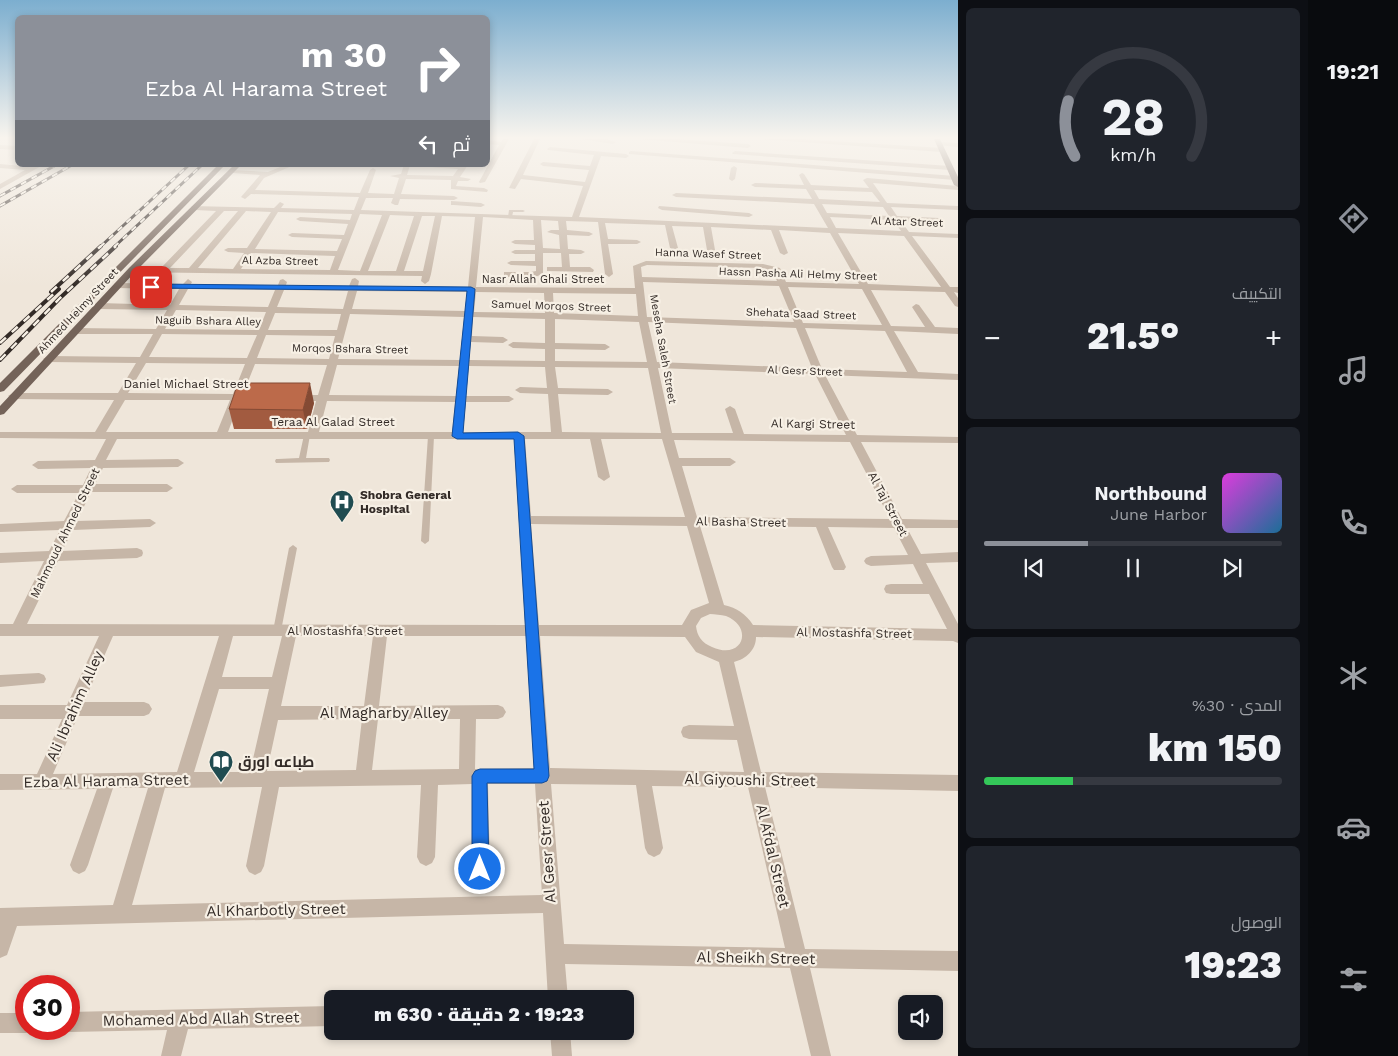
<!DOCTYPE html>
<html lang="ar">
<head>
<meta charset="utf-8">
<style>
	body { margin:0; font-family:"Work Sans",Cairo,sans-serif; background:#20242c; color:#f1f3f6; direction:rtl; height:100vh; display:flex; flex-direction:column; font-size:19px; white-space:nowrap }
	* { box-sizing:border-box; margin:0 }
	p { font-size:16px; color:#9ea1a6 }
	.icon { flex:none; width:28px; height:28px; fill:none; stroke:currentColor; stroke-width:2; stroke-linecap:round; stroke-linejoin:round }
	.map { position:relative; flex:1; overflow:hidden; direction:ltr }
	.drawer { display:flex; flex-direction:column; gap:8px; padding:8px; background:#0d0f14; width:350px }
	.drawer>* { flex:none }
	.top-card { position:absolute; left:15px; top:15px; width:475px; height:152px; border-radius:8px; box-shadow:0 2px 8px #0003; direction:rtl; background:#8c9099; color:#fff; overflow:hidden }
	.fabs { position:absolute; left:898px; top:995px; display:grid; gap:10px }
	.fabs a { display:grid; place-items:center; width:45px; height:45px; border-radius:8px; background:#171b24; box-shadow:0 2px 8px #0003; font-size:25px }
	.speed { position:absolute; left:15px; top:975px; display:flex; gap:10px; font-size:25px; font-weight:700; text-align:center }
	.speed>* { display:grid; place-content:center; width:65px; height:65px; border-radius:50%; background:#171b24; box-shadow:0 2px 8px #0003; line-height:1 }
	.speed .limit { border:8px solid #d22; background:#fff; color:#111 }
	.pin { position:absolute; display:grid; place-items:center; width:42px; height:42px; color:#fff; margin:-21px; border-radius:10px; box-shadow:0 2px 8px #0006 }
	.me { position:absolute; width:55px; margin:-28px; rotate:0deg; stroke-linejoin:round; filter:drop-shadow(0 0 4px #0008) }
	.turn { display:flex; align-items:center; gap:18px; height:105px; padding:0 20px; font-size:22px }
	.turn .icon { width:65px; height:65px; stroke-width:2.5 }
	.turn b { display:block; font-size:35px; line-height:42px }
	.then { display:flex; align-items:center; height:48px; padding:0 20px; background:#0003; gap:10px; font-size:19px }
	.big { font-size:38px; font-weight:800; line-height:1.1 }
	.drawer .card { flex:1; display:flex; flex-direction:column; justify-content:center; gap:8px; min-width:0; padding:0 18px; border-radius:8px; background:#20242c }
	.drawer .dial { align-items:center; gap:0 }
	.dial svg { height:130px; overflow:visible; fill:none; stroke:#363941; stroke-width:7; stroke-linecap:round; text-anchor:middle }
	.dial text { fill:#f1f3f6; stroke:none }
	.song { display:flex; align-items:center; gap:15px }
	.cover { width:60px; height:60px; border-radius:8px; background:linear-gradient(135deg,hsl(300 70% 55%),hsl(200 70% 35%)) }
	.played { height:5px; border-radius:2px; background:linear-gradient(90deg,#8c9099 35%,#363941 35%) }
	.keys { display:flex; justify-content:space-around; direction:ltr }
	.heat { display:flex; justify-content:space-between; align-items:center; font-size:28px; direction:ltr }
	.charge { height:8px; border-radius:4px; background:linear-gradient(90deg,#34c759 30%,#363941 0) }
	.trip { position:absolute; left:324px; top:990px; width:310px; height:50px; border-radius:8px; background:#171b24; box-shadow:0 2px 8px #0003; font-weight:800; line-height:50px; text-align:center; direction:rtl }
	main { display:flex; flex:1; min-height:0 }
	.menu { display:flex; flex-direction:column; width:90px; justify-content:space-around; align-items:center; background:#090b0e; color:#9ea1a6 }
	.menu .icon { width:35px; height:35px }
	.menu .selected { color:#8c9099 }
	.menu b { font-size:22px; color:#f1f3f6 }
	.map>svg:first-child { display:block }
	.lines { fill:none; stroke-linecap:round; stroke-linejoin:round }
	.lane { fill:#c6b6a7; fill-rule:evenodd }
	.street { fill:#c6b6a7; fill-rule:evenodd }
	.primary { fill:#746359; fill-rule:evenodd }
	.rail-far1-casing { stroke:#332b27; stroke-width:3 }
	.rail-casing { stroke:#332b27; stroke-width:4 }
	.rail-far1 { stroke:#f7f0e5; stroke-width:2; stroke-dasharray:6; stroke-linecap:butt }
	.rail { stroke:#f7f0e5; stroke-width:2.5; stroke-dasharray:8; stroke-linecap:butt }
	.wall { fill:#a25b40 }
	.shaded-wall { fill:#844a34 }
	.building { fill:#bc6a4a; stroke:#844a34 }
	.route { fill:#1a73e8; stroke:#114b97 }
	.labels { text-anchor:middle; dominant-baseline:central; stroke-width:4.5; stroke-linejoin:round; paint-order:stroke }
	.far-street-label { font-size:11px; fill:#332b27; stroke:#f7f0e5 }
	.street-label { font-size:12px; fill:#332b27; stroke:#f7f0e5 }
	.poi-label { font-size:12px; font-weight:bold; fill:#332b27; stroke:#f7f0e5; text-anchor:start }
	.near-street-label { font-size:15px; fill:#332b27; stroke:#f7f0e5 }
	.near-poi-label { font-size:15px; font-weight:bold; fill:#332b27; stroke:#f7f0e5; text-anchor:start }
</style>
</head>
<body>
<main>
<nav class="menu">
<b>19:21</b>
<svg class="icon selected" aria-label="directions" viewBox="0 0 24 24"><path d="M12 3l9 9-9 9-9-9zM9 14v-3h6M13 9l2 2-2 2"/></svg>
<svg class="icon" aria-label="music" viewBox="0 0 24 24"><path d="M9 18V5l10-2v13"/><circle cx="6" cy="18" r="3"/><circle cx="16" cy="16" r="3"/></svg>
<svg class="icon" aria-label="phone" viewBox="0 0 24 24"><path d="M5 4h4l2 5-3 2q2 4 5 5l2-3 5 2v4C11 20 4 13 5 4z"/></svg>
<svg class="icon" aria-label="climate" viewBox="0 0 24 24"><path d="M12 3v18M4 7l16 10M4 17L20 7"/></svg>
<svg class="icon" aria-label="car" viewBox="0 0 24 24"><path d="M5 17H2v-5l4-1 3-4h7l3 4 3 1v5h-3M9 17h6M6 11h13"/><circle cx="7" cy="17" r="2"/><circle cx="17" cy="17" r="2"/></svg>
<svg class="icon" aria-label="filters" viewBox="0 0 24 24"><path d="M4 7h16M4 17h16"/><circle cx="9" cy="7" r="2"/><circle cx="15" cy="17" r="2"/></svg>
</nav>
<section class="drawer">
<div class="card dial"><svg viewBox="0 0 100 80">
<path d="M14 69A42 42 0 1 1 86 69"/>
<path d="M14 69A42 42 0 0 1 10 35" stroke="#8c9099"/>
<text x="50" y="56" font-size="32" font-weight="700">28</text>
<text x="50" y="72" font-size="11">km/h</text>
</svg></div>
<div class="card"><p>التكييف</p>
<div class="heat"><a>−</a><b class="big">21.5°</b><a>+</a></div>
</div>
<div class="card">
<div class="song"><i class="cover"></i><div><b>Northbound</b><p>June Harbor</p></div></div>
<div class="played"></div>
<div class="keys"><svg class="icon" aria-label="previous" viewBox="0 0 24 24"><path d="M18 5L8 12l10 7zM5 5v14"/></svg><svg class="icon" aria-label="pause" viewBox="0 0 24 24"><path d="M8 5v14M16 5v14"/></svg><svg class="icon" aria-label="next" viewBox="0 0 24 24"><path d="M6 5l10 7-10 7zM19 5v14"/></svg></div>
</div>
<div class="card"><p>المدى · 30%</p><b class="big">150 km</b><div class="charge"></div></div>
<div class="card"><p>الوصول</p><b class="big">19:23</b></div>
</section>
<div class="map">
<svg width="958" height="1056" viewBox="0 0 958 1056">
	<rect width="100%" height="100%" fill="#efe6da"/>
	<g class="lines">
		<path class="lane" d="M509,210H523L525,211L523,212H513L512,217L510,218L508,217Z
			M307,433L310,435L306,458H329L330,460L329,462L276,463L275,461L276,459H278L299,458L304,435Z
			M431,434L434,436L429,541L425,544L421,541L428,436Z
			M293,545L297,548L281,631L280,633L277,634L274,633L273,631L289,548Z"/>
		<path class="street" d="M503,139H509L485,182L480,183L479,182L499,145L488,144V140L501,142Z
			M534,139H540L523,175L585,182L589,170L543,166L540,164L543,162L590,166L594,155L548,150L547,149L550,147L626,154L629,156L626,158L601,156L579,217L828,228L814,204L676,197L672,195L676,193L812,199L806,189L755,187L751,185L755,183L804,185L799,175L802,173L804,174L811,185L869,188L863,180L867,178L958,186V190L873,183L887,203L958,206V210L891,207L897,216L939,218L943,220L939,222L901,221L909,232L958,234V238L912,236L950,287H958V293L954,292L958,298V307L955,306L945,292L871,290L891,326L925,327L912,307L916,304L919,305L935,327L958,328V334L894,331L918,372L958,374V380L825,375L857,435L958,437V443L861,442L902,519L958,520V528H907L921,554L958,552V562L926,563L958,624V643L953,641L756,637C756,650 746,659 734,662L761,772L958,775V791L765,787L805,949L958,951V971L810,968L831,1056H811L790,968L565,964L568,999H548L543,913L17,926L7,955L0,958V908L113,905L148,788H113L88,865L85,871L79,874L73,871L70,865L97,789L0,790V774H37L62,719H0V705H67L99,636H0V624H13L44,561L0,563V553L49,551L60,530L0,532V524L64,521L79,493H17L11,489L17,485H83L91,468L38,469L32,465L38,461L95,460L106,439L0,438V432H95L114,400L13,399L8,396L13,393H118L136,363L48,362L43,359L48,356L140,357L153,334H75L70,331L75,328L156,329L167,310L99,309L95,306L99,303L170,305L179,289L114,288V284L117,283L183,284L188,279L192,282L191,284L278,285L280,280L283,279L287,282L286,285L349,286L352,279L355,278L359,281L358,286L468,287L475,217L442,216L431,274L429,281L425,284L421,281L422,276L129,272L128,270L132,267L161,268L216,211L195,210L191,208L192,206L274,208L280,202L284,204L281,208L354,210L359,197L251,194L245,199L241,197L260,175L233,173L231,172V170L268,172L285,165H294L264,178L255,190L360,193L370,170L373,168L376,170L368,193L394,194L399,178L390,176L401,174L404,165H410L407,175L453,176L458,169L429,167L426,165H468L460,177L471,179L468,181H458L456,186L484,188L488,190L487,192L451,189V180L406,179L401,194L454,196L458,198L454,200L400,199L398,205H395L391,203L393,198H366L361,210L572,217L583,186L521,179L515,189L509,188ZM814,190L872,192L880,202L819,199ZM822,204L883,207L889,216L827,213ZM224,211H238L189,268H170ZM246,211L271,212L247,248H228L224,250L228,252L244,253L233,269L198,268ZM278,212L352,214L350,220L300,217L296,219L300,221L348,224L344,235L292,233L288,235L292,237L342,239L337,251L255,249ZM360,214L382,215L360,271L338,270ZM390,215L414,216L396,271H368ZM422,216H435L423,271H404ZM483,217L533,220L534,240H515L511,242L515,244L535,245V250H515L511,252L515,254H535V261H511L507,263L511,265L536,266V271L531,272H504V276L507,277L532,278L543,274V253H561L562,267H547V271L593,272L594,270L590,267H570L569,254H581L585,252L581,250L568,249L567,235L589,236L593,234L589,232L567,230L566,221L598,222L605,274L609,277L613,274L608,244H637L641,242L637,240L608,239L605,223L665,225L670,248L674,250L678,248L672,226L703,227L707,250L711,252L715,250L711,227L771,230L780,253L784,255L788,253L779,230L830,233L859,284L786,282L780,268L763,264L646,261L633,266L635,288L476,287ZM830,217L893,220L901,231L836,228ZM541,220L558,221L559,230H551L547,232L559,235L560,249L543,248ZM838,233L904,236L941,287L868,284ZM251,253L335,256L330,270L241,269ZM647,265L763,268L773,272L777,281L642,277L641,267ZM643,282L779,286L794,322L647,317ZM788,287L862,289L882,325L803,323ZM188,289L275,290L268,307L179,305ZM284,290L348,291L343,309L277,307ZM357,291L467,292L465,311L352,309ZM476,292L544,293L545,313L474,312ZM553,293L636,294L638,316L554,313ZM176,310L266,312L259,330L165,329ZM275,313L341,314L337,330H268ZM350,314L464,317L460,360L338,359ZM473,317L545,319V343L513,342L508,345L513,348L545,349V361L469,360L471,342L503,343L508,340L503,337L472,336ZM555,319L639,322L647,362L555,361V349L605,350L610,347L605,344L555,343ZM648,322L796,328L812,368L657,362ZM805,328L885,331L907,372L822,369ZM162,334L257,335L247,358L149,357ZM266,335L335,336L329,359L257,358ZM146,363L245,364L233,394L128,393ZM255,364L327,365L318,395H297L292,398L297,401H316L308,432H228L240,400H249L254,397L253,395L243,394ZM337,365L459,366L456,396L329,395ZM469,366L545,367L547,388L520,387L515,390L520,393L548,394L551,432H463L466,402H509L514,399L509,396H466ZM555,367L648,368L661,433L562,432L558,394L608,395L613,392L608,389L558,388ZM658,368L815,374L846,435L744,434L735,409L730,406L725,409L733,433H672ZM125,400H230L217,432H106ZM327,401L455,402L452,432H319ZM117,439H514L525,625L27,624L58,561L137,558L142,556L143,553L142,550L137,548L62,551L73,530L150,527L156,523L150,519L77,521L91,492H167L173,488L167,484H95L103,468L178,467L184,463L178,459L106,460ZM525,439H590L598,477L604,481L610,477L601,439H662L685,517L531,516ZM674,440L850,442L890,519L697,517L682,466H730L736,462L730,458H679ZM531,524L687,526L709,603L691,610L682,625H539ZM700,526L816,527L832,567L834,570H844L846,567L828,527L894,528L908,555L871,556L866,558L864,561L866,564L871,566L913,564L923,584H891L886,585L884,589L886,593L891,594H929L947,629L753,625C746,614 737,608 724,605ZM710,614C715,614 721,615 726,616C754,627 743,661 712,647C702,643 697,636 696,626L701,618ZM113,636H219L177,772L53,774L78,716H144L149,714L152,709L149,704L144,702H84ZM233,636H282L272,677H222ZM296,636H373L364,706H281ZM387,636H526L534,768L475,769L476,719H498L503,717L506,712L503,707L498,705L379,706ZM540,636L685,637L696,652L719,662L734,726L689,725L683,727L681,732L683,737L689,739L737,740L744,772L550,768ZM219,689H269L250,772H194ZM362,719L356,770L267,771L278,720ZM378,719H460L459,769L372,770ZM472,784V869L475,875L481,878L487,875L490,869L488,784H535L542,895L132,905L165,788L262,787L246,866L249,872L255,875L261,872L264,866L279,787L421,785L417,857L420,863L426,866L432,863L435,857L438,785ZM551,784L636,785L645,848L648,854L654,857L660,854L663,848L652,786L748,787L785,948L564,944Z
			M581,139H606L616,142L613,144Z
			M638,139H676L748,144L751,146L748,148Z
			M760,139H800L942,148L945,150L942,152Z
			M939,142L958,143V147L937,145V143Z
			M0,145L18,146V150L0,149Z
			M631,151L955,176L958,179L955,180L629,154V152Z
			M735,151L950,166L953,168L950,170L733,154L732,153Z
			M0,164L32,167L43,165L0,189V184L25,170L0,168Z
			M734,166L737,168L735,179L732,181L729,179L731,168Z
			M451,201L481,203L485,205L481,207L454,205H451Z
			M659,206L749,213L753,215L749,217L662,210L658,208Z
			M39,673L44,675L46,679L44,683L0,687V675Z
			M332,1006V1026L188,1029L181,1056H161L167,1030L69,1032L62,1029H69V1012Z
			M0,1013H26V1029H34L33,1030L26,1033H0Z
			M550,1031H570L572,1056H552Z"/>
		<path class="primary" d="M934,139H940L958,177V187L954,185Z
			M218,165H225L4,391L0,392V383Z
			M234,165H241L135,272L4,414L0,415V406L129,268Z"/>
		<defs>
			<path id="rail-far1" d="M0,196L56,165
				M0,206L72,165
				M100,247L189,165
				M114,247L202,165"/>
			<path id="rail" d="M51,292L101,246
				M0,343L59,289
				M0,360L60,298L116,246"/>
		</defs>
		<use href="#rail-far1" class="rail-far1-casing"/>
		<use href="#rail" class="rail-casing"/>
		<use href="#rail-far1" class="rail-far1"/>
		<use href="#rail" class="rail"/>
	</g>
	<path class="wall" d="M314,403L307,429H234L229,409Z"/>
	<path class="shaded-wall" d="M310,383L314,403L307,429L303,410Z"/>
	<path class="building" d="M238,383H310L303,410L229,409Z"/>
	<linearGradient id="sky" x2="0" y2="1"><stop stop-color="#7caecf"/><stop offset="0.48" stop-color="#f8f4ee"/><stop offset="1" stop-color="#f8f4ee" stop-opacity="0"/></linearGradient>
	<rect width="958" height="287" fill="url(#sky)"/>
	<path class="route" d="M151,284L471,287L475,289L463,433L518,432L524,436L549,776L547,781L542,783H487L489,869L486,875L480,877L475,875L472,869V776L475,771L480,769H534L514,439H457L452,436L467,291L148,288V285Z"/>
	<defs>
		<symbol id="hospital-pin" viewBox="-11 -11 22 30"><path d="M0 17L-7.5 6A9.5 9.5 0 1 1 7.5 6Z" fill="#204c51" stroke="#f7f0e5"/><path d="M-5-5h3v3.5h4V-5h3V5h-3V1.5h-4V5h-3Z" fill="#fff"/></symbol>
		<symbol id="library-pin" viewBox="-11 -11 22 30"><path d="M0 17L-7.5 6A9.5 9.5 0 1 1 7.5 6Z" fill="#204c51" stroke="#f7f0e5"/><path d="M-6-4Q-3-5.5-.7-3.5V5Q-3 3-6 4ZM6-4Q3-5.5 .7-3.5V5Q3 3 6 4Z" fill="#fff"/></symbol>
	</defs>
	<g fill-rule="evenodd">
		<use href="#hospital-pin" x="328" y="488" width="28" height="38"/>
		<use href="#library-pin" x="207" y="748" width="28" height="38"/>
	</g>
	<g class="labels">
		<g class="far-street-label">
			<text transform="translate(907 222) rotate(2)">Al Atar Street</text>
			<text transform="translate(708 254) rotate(2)">Hanna Wasef Street</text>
			<text transform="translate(280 261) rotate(1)">Al Azba Street</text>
			<text transform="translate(798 274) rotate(2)">Hassn Pasha Ali Helmy Street</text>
			<text x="543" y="279">Nasr Allah Ghali Street</text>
			<text transform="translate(551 306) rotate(2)">Samuel Morqos Street</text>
			<text transform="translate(78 311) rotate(-47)">Ahmed Helmy Street</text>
			<text transform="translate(801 314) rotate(2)">Shehata Saad Street</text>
			<text transform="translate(208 321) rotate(1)">Naguib Bshara Alley</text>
			<text transform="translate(350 349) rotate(1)">Morqos Bshara Street</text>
			<text transform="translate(663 349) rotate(80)">Meseha Saleh Street</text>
			<text transform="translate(805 371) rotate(2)">Al Gesr Street</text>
		</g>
		<g class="street-label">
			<text x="186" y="384">Daniel Michael Street</text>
			<text x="333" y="422">Teraa Al Galad Street</text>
			<text transform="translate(813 424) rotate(1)">Al Kargi Street</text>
			<text transform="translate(888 504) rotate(62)">Al Taj Street</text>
			<text transform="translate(741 522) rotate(1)">Al Basha Street</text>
			<text transform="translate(65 533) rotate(-64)">Mahmoud Ahmed Street</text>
			<text x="345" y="631">Al Mostashfa Street</text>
			<text transform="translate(854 633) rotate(1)">Al Mostashfa Street</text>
		</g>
		<g class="poi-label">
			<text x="360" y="495">Shobra General<tspan x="360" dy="14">Hospital</tspan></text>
		</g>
		<g class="near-street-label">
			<text transform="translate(75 706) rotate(-66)">Ali Ibrahim Alley</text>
			<text x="384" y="713">Al Magharby Alley</text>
			<text transform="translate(750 780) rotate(1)">Al Giyoushi Street</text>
			<text transform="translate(106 781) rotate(-1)">Ezba Al Harama Street</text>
			<text transform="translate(547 852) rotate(-94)">Al Gesr Street</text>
			<text transform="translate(773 856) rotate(77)">Al Afdal Street</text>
			<text transform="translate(276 910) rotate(-1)">Al Kharbotly Street</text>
			<text transform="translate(756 958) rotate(1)">Al Sheikh Street</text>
			<text transform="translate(201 1019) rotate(-1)">Mohamed Abd Allah Street</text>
		</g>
		<g class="near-poi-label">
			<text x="238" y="762">طباعه اورق</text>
		</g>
	</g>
</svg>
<div class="fabs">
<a><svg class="icon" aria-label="sound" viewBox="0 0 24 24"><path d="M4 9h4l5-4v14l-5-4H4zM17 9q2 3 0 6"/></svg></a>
</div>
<div class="speed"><div class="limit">30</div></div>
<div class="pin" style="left:151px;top:287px;background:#d93025"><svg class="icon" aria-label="arrive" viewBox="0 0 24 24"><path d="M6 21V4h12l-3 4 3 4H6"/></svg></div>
<svg class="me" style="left:480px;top:869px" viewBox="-20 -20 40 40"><circle r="17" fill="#1a73e8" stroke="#fff" stroke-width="3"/><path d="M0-11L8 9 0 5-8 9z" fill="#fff"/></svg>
<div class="trip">19:23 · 2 دقيقة · 630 m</div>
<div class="top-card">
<div class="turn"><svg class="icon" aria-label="right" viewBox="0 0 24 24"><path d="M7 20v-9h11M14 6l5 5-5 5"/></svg><div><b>30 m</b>Ezba Al Harama Street</div></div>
<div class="then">ثم<svg class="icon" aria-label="left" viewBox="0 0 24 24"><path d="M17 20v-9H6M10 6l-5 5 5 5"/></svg></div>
</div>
</div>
</main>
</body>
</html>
